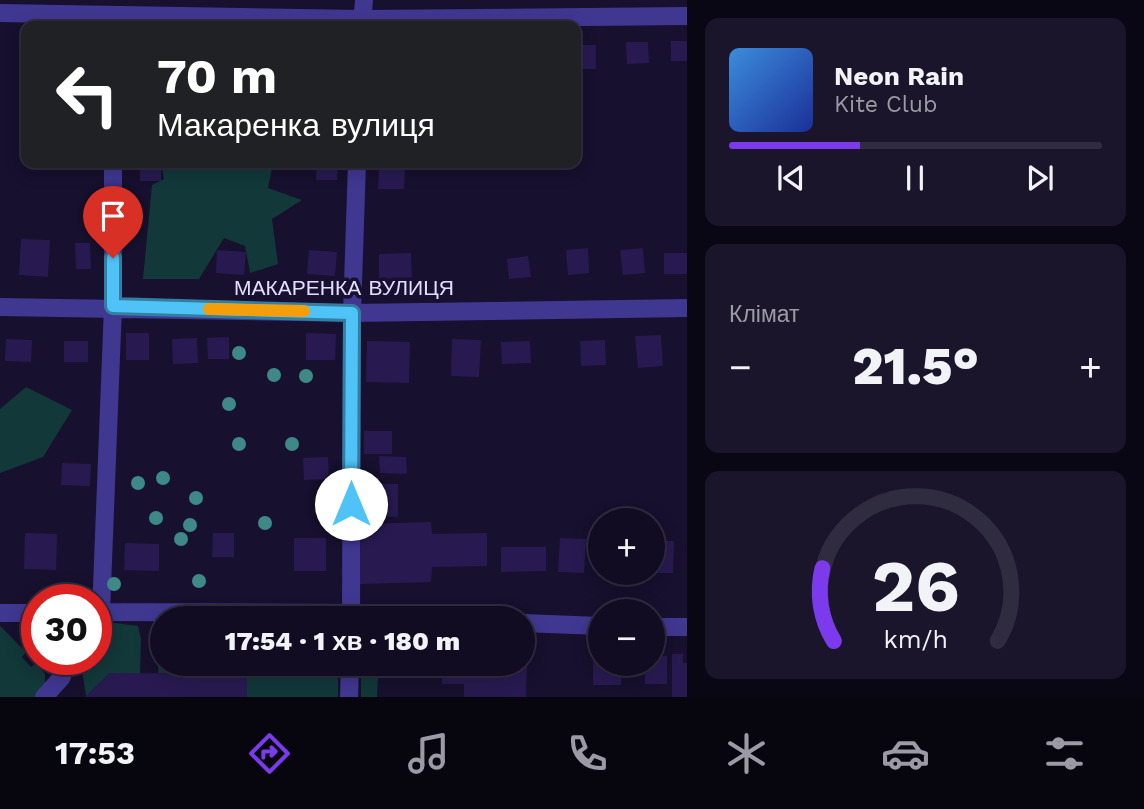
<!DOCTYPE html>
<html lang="uk">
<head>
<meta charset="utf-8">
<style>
	body { margin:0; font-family:"Work Sans",sans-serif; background:#1a152a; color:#f1f3f6; height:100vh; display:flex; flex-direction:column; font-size:26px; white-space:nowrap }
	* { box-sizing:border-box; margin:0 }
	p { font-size:23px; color:#9c9ba5 }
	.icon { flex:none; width:38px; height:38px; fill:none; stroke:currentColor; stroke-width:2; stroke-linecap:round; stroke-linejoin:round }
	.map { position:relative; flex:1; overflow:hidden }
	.side { display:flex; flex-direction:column; gap:18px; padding:18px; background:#090713; width:457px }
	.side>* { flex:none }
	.guide { position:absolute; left:21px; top:21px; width:560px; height:147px; border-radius:14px; box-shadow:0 4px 18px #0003,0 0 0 2px #302c40; background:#202124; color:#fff; overflow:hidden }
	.tools { position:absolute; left:588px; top:508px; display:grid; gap:14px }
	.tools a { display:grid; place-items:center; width:77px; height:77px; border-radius:50%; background:#110c22; box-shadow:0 4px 18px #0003,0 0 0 2px #302c40; font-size:35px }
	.speed { position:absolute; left:21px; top:584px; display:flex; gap:14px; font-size:35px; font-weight:700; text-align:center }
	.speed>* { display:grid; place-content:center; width:91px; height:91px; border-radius:50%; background:#110c22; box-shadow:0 4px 18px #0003,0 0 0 2px #302c40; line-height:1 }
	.speed .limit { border:10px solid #d22; background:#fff; color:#111 }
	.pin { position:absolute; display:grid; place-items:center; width:60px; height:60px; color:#fff; margin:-72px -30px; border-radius:50% 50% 50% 0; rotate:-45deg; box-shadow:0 0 7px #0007 }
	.pin .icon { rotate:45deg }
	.me { position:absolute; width:77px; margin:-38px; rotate:0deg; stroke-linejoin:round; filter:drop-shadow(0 0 5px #0008) }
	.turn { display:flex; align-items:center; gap:24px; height:147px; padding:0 21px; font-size:32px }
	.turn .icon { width:91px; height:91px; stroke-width:2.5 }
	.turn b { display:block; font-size:49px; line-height:60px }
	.big { font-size:52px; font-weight:800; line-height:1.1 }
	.side .card { flex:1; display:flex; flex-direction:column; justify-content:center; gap:10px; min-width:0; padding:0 24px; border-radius:14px; background:#1a152a }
	.side .dial { align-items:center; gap:0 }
	.dial svg { height:182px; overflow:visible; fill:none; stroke:#302c40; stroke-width:7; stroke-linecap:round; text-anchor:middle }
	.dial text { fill:#f1f3f6; stroke:none }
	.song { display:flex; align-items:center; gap:21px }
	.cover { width:84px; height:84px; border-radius:10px; background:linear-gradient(135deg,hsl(210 70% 55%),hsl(230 70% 35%)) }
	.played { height:7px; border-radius:4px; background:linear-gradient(90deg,#7c3aed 35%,#302c40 35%) }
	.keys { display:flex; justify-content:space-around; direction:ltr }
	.heat { display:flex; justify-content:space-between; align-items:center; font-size:38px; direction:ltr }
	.trip { position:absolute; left:150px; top:606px; width:385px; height:70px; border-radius:35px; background:#110c22; box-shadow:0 4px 18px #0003,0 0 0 2px #302c40; font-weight:800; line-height:70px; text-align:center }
	.menu { display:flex; height:112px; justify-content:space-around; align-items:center; background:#07050e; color:#9c9ba5 }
	.menu .icon { width:49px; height:49px }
	.menu .selected { color:#7c3aed }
	.menu b { font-size:32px; color:#f1f3f6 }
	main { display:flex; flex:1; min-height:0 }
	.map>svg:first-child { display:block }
	.green { fill:#123839 }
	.building { fill:#281a51 }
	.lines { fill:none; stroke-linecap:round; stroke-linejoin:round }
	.minor { stroke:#403791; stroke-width:18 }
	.tree { fill:#3e8887 }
	.route-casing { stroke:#337fa1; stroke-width:18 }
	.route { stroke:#4fc3f7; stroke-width:12 }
	.slow { stroke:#f59e0b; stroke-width:12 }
	.labels { text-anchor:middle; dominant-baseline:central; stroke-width:7; stroke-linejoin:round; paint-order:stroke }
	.street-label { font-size:21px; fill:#e3ddff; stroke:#17102e }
</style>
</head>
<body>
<main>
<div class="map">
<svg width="688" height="697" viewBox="0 0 688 697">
	<rect width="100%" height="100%" fill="#17102e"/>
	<path class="green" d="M161,163H273L268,188L302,200L272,219L278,264L250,273L245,246L224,238L199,279H143L152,185L164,179Z
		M26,387L72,410L43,457L0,473V409Z
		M115,623L138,626L141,639L140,674L86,696L82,670L87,660H96C96,642 96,629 115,623Z
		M0,626L26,652L22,657L31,667L36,663L45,674V685L36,697H0Z
		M163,633V663H216V674L158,673L159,641Z
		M229,663H338V697H247V674H229Z
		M361,663H384L378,675L377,697H361Z"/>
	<path class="building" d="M671,41H688V61H671Z
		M626,42H648L649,63L627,64Z
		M576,45H596V69H576Z
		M140,163H161V181H140Z
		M317,163H338L337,180H316Z
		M379,167H405L404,189H378Z
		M21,239L50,240L48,277L19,275Z
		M75,243H90L91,269H76Z
		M588,248L589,273L568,275L566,250Z
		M643,248L645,273L623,275L620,250Z
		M217,250L246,252L244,275L216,273Z
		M309,250L337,252L335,276L307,274Z
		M411,253L412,278L379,279V254Z
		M664,253H687V274H664Z
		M528,256L531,277L509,279L507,259Z
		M126,333H149V360H126Z
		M306,333L336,334L335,360H306Z
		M661,335L663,366L638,368L635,336Z
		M229,337V359H208L207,338Z
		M197,338L198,363L173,364L172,339Z
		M6,339L32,340L31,362L5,361Z
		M452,339L481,340L479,377L451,376Z
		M605,340L606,365L581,366L580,341Z
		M64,341H88V362H64Z
		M367,341L410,342L409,383L366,382Z
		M530,341L531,363L502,364L501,342Z
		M364,431H392V454H364Z
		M379,456L406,457L407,474L380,473Z
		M328,457L329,479L304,480L303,458Z
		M62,463L91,464L90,486L61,485Z
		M364,484H398V517L364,516Z
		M431,522L432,534L487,533V566L432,567L431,582L360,584L361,524Z
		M25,533L57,534L56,570L24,569Z
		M213,533H234V557H212Z
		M294,538H326V571H294Z
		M560,538L586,539L584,573L558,572Z
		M653,541H674L673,573H653Z
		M125,543L159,544V571L124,570Z
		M501,547H546V571L501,572Z
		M600,572H631V576L600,575Z
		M672,654H683V663H688V697H672Z
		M523,656H527L526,697H464V684H442V676H425L417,670L416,663H523Z
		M653,656H667V684H645V663H653Z
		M593,658H600V663H621V685H593Z
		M633,663H643V675L633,676Z
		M109,673L247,674V697H85Z"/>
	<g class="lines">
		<path class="minor" d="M0,13L362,19L688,16
			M362,26L364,0
			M0,307L352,313L688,308
			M96,612L365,613L442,618
			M101,612L113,306V163
			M0,613H37
			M351,618L352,313L357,163
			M523,623L600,626
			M653,627H688
			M44,697L62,677L63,660
			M349,697L350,663"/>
	</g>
	<g class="tree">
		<circle cx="239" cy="353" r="7"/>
		<circle cx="274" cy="375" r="7"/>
		<circle cx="306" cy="376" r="7"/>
		<circle cx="229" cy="404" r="7"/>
		<circle cx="239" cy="444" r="7"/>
		<circle cx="292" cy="444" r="7"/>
		<circle cx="163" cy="478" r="7"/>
		<circle cx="138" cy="483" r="7"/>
		<circle cx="196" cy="498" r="7"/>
		<circle cx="156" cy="518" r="7"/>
		<circle cx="265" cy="523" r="7"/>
		<circle cx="190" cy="525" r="7"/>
		<circle cx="181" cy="539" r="7"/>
		<circle cx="199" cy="581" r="7"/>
		<circle cx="114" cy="584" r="7"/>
	</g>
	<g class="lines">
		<defs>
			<path id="route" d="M113,258V306L352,313L351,504"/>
		</defs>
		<use href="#route" class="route-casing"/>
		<use href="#route" class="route"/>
		<path class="slow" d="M209,309L304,311"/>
	</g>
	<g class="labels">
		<g class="street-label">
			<text x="344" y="287">МАКАРЕНКА ВУЛИЦЯ</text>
		</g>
	</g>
</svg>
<div class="tools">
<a>+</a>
<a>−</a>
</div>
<div class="speed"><div class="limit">30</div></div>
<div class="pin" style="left:113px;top:258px;background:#d93025"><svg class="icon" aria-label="arrive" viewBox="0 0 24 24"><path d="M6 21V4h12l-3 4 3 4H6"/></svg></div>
<svg class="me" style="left:351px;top:504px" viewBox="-20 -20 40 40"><circle r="19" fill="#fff"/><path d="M0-13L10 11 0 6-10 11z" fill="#4fc3f7"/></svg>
<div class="trip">17:54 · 1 хв · 180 m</div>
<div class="guide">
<div class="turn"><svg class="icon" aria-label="left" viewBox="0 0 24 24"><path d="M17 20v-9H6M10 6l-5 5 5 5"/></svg><div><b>70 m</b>Макаренка вулиця</div></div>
</div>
</div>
<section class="side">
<div class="card">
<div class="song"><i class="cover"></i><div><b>Neon Rain</b><p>Kite Club</p></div></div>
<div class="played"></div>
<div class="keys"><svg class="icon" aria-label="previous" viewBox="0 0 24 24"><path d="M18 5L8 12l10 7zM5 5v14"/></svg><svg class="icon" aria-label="pause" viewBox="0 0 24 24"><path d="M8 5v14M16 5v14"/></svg><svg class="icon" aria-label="next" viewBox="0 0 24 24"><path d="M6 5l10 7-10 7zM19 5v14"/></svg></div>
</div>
<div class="card"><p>Клімат</p>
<div class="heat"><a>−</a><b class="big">21.5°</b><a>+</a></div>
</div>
<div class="card dial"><svg viewBox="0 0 100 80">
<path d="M14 69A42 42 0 1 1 86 69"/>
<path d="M14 69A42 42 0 0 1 9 37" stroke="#7c3aed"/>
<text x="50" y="56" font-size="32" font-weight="700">26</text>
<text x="50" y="72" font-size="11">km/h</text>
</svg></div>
</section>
</main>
<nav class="menu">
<b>17:53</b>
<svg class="icon selected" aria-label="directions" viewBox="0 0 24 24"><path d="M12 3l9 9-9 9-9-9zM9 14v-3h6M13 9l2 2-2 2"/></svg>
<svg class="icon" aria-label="music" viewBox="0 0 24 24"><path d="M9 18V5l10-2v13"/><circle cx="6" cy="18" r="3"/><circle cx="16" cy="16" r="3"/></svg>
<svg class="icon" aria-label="phone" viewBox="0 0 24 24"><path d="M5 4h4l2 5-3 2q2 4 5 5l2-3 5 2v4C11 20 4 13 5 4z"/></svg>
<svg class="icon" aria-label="climate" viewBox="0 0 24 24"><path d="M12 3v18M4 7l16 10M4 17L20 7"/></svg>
<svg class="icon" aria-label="car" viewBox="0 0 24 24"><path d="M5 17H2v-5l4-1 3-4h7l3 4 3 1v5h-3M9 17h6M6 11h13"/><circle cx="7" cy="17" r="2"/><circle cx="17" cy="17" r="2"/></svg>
<svg class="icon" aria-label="filters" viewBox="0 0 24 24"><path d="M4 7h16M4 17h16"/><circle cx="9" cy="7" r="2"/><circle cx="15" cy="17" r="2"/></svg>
</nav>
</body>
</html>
